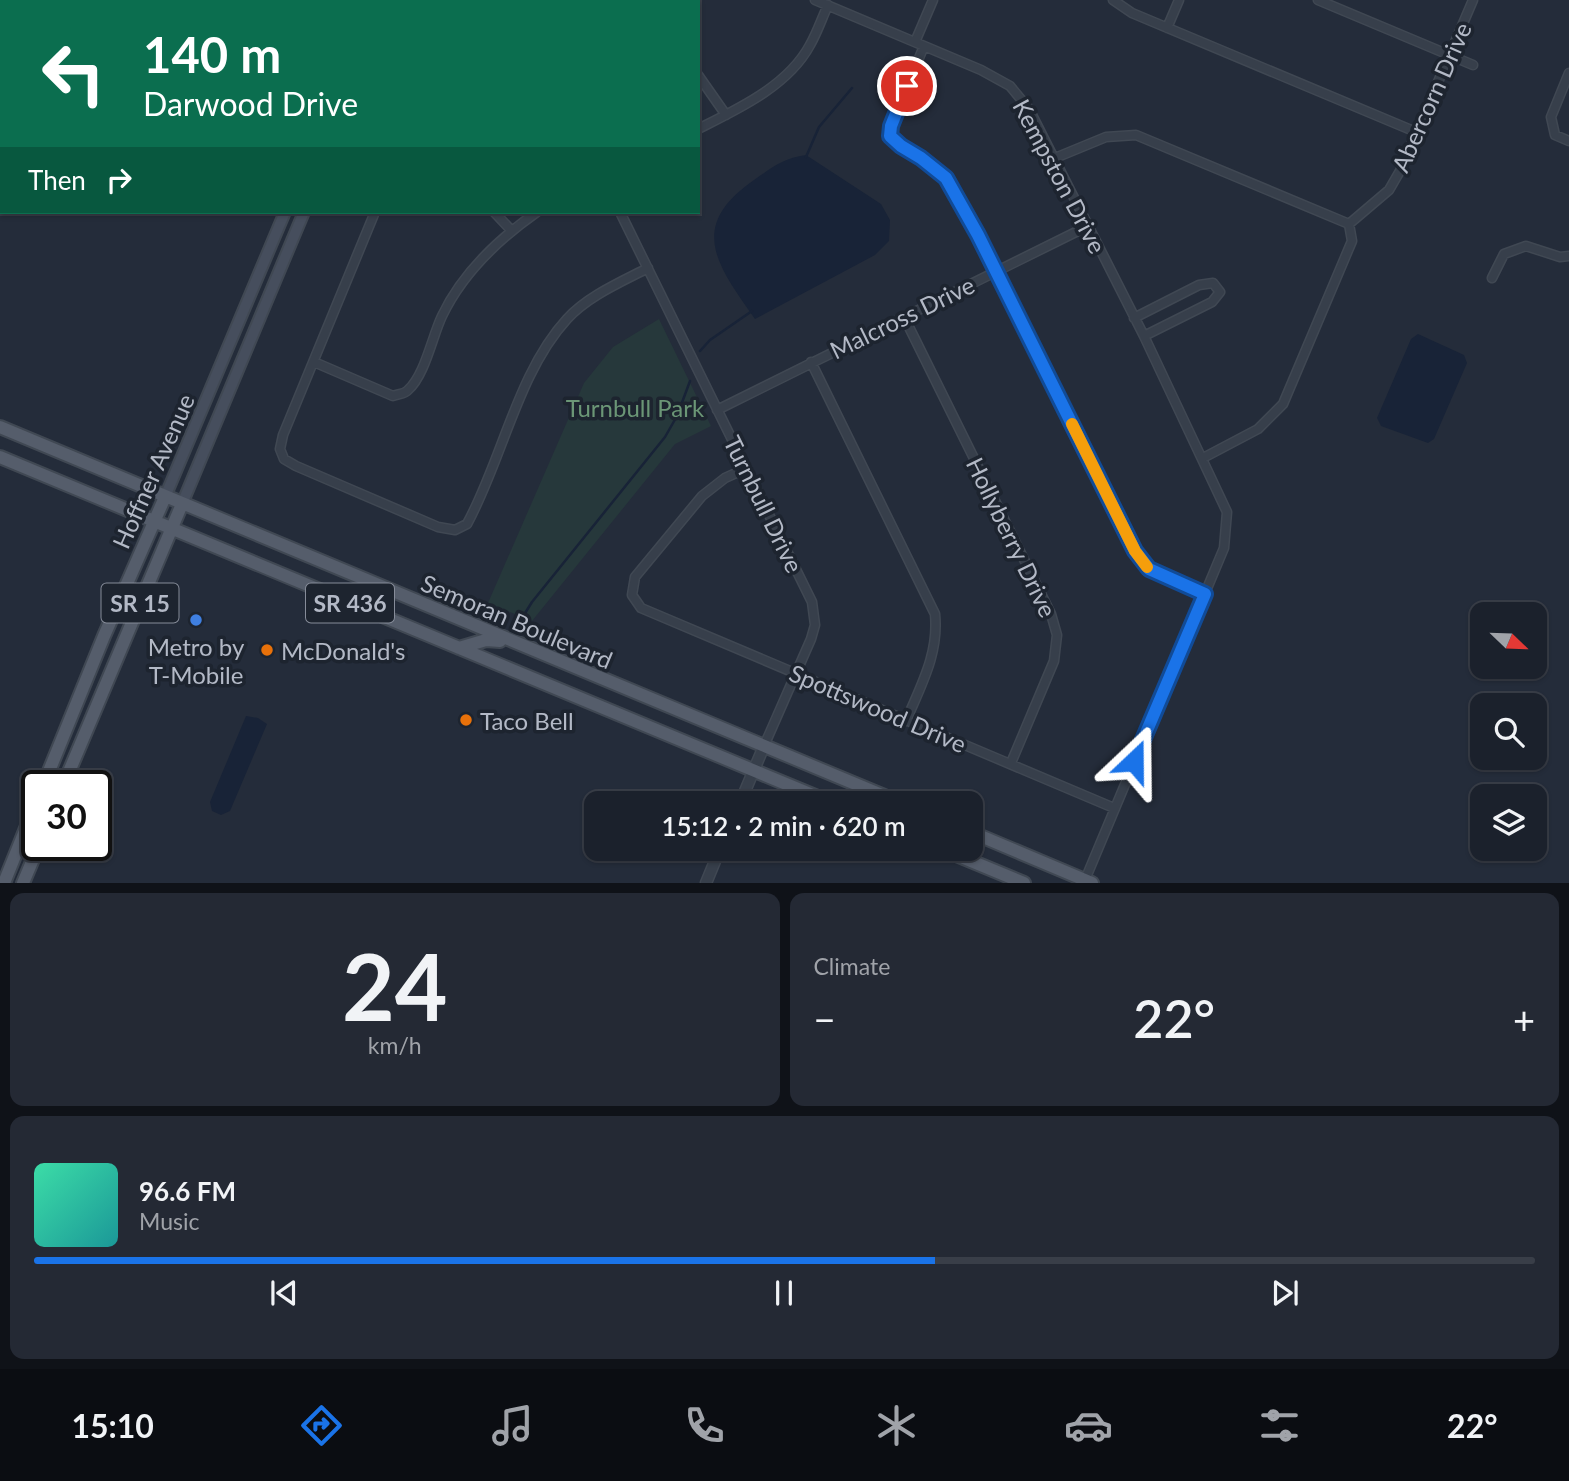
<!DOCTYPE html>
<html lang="en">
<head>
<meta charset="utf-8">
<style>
	body { margin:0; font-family:Lato,sans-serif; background:#242934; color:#f1f3f6; height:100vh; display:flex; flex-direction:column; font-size:26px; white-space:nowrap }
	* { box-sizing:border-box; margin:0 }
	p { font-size:23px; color:#a0a3a9 }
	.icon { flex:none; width:38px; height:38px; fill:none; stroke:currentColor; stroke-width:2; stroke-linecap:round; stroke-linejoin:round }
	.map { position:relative; height:883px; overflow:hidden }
	.sheet { display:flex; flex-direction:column; gap:10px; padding:10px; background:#0f1218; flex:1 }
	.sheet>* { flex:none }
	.banner { position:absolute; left:0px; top:0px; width:700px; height:214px; box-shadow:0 2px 5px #0004,0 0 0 2px #393e48; background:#0b6e4f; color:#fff; overflow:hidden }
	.needle { width:46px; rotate:113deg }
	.buttons { position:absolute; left:1470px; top:602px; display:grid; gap:14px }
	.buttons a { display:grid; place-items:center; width:77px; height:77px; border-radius:14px; background:#1b212c; box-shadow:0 2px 5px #0004,0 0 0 2px #393e48; font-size:35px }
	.speed { position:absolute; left:21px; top:770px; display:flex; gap:14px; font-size:35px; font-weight:700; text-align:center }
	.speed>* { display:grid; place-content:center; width:91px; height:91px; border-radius:50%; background:#1b212c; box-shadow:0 2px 5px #0004,0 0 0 2px #393e48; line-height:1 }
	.speed .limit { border:4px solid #111; border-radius:10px; background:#fff; color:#111 }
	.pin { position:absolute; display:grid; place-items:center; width:60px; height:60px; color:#fff; margin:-30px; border:4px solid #fff; border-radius:50%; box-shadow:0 2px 7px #0007 }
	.me { position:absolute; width:77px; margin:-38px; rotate:23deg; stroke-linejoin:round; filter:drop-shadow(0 0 5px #0008) }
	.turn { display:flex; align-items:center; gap:24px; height:147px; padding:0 28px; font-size:32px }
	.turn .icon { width:91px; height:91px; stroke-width:2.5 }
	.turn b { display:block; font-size:49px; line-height:60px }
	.then { display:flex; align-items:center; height:66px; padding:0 28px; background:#0003; gap:14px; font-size:26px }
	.big { font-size:52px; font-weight:600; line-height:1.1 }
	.sheet .card { flex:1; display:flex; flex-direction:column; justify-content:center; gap:10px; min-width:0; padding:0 24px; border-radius:14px; background:#242934 }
	.sheet .dial { align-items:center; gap:0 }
	.dial b { font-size:91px; line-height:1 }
	.song { display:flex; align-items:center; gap:21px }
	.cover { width:84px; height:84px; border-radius:10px; background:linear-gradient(135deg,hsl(160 70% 55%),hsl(180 70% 35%)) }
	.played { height:7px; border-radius:4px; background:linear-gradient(90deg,#1a73e8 60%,#393e48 60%) }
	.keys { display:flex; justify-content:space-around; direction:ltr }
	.heat { display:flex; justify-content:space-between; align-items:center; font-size:38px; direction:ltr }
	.sheet .tiles { flex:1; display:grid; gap:10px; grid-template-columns:1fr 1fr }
	.card:last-child { grid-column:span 2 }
	.trip { position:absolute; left:584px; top:791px; width:399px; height:70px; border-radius:14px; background:#1b212c; box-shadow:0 2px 5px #0004,0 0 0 2px #393e48; font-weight:600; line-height:70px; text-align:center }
	.tab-bar { display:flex; height:112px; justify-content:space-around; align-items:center; background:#0b0d12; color:#a0a3a9 }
	.tab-bar .icon { width:49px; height:49px }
	.tab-bar .on { color:#1a73e8 }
	.tab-bar b { font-size:32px; color:#f1f3f6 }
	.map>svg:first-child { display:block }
	.green { fill:#26383b }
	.water { fill:#182337 }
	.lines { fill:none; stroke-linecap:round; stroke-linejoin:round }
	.stream { stroke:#182337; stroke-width:2.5 }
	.minor-casing { stroke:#404853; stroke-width:11 }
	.tertiary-casing { stroke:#404853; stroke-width:13 }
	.secondary-casing { stroke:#404853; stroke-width:14 }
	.primary-casing { stroke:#404853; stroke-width:16 }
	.minor { stroke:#373f4b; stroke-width:8 }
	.tertiary { stroke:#373f4b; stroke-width:10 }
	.secondary { stroke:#464e5d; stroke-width:10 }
	.primary { stroke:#555d6b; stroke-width:12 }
	.route-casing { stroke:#114b97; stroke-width:18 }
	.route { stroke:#1a73e8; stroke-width:12 }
	.slow { stroke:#f59e0b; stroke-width:12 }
	.shop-dot { fill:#3f7fe0; stroke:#1d242f; stroke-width:2.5 }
	.food-dot { fill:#e8710a; stroke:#1d242f; stroke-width:2.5 }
	.labels { text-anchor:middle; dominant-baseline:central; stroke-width:7; stroke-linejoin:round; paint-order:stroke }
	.shield { fill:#1d242f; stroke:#868c99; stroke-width:2 }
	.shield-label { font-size:23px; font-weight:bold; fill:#b3b9c6 }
	.street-label { font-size:24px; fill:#b3b9c6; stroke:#1d242f }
	.park-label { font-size:24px; fill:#6b9676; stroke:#1d242f }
	.poi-label { font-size:24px; fill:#b3b9c6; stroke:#1d242f; text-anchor:start }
</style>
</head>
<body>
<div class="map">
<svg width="1569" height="883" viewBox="0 0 1569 883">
	<rect width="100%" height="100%" fill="#242c3a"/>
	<path class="green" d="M659,319L711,426L675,444L532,621L488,603L584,383L613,347Z"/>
	<path class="water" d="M806,155L881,204L890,220L889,241L875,255L755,319C718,266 686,227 754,180C773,167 783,158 806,155Z
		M1418,334L1464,355L1467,363L1434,439L1428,443L1381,426L1377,418L1411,339Z
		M246,716L258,718L267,724L230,811L221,815L212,811L210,802Z"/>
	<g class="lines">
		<path class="stream" d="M806,157L819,127L852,88
			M700,351L710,340L752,311
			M517,626L532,602L665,437L677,416L690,381"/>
		<defs>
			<path id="minor" d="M539,0L543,2
				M815,0L981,70L1010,86L1029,109L1144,336L1227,512L1224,548L1085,880
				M1113,0L1132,13L1416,132
				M1318,0L1473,65
				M463,2L464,0
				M1167,28L1179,0
				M915,42L933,0
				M924,46L891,126L890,136L901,146L921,157L946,178L978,235L1135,551L1149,569L1205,594
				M1569,73L1551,117L1555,135L1569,141
				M698,75L726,115
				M698,129C738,109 788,86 810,45C817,33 822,18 828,5
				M1055,158L1106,137L1136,135L1349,224
				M375,212L283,435L280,449L284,459L296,466L438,527L455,530L467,524C502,460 518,372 567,319C588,296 621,282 648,268
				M494,212L511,230
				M620,212L812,602L815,625L811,639L764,746
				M1349,224L1389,190L1400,171L1473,0
				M1492,278L1504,254L1526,246L1560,257L1569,256
				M904,317L1051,614L1057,635L1054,661L1011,763
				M1134,318L1199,285L1213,283L1220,292L1212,302L1144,336
				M314,362L393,396C398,394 405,394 408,390C425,375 432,337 442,316C462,274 500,238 537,212
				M811,362L935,614C939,654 921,685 906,721
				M717,410L1088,226
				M1203,458L1258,429L1283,404L1352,241L1349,224
				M747,468L725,478L702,496L635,577L632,595L641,608L1114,808"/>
			<path id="tertiary" d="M740,803L764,746
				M706,883L720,849"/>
			<path id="secondary" d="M374,2L375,0
				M393,2V0
				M165,497L285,212
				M182,504L304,212"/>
			<path id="primary" d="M0,427L901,803
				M0,457L832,803
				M459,648L486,640L500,641
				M43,786L104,636L165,497
				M63,786L182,504
				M971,832L1092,883
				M942,849L1024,883
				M4,883L37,801
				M23,883L39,845"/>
		</defs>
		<use href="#minor" class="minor-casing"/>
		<use href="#tertiary" class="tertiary-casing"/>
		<use href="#secondary" class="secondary-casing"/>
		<use href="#primary" class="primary-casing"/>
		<use href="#minor" class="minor"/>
		<use href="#tertiary" class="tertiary"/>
		<use href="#secondary" class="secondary"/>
		<use href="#primary" class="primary"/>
	</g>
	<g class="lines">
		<defs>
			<path id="route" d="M907,86L891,126L890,136L901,146L921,158L946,178L978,235L1135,551L1149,569L1205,594L1134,761"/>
		</defs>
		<use href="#route" class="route-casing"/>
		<use href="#route" class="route"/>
		<path class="slow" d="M1072,424L1135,551L1147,567"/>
	</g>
	<circle class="shop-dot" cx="196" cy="620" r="7"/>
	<g class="food-dot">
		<circle cx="267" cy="650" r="7"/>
		<circle cx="466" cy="720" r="7"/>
	</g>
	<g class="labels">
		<g class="shield">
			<rect x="101.5" y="583.5" width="77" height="39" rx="5"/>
			<rect x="306" y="583.5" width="88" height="39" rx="5"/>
		</g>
		<g class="shield-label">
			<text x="140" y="603">SR 15</text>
			<text x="350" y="603">SR 436</text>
		</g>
		<g class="street-label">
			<text transform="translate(1431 97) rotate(-66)">Abercorn Drive</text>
			<text transform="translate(1060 176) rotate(62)">Kempston Drive</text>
			<text transform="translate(902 317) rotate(-26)">Malcross Drive</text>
			<text transform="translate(153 471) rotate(-66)">Hoffner Avenue</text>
			<text transform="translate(764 504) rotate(64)">Turnbull Drive</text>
			<text transform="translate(1012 537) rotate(64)">Hollyberry Drive</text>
			<text transform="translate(517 621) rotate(23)">Semoran Boulevard</text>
			<text transform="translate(878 708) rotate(23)">Spottswood Drive</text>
		</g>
		<g class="park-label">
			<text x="635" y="407">Turnbull Park</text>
		</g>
		<g class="poi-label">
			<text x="196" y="646" text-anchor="middle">Metro by<tspan x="196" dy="28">T-Mobile</tspan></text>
			<text x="281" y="650">McDonald's</text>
			<text x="480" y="720">Taco Bell</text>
		</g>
	</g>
</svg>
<div class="buttons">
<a><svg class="needle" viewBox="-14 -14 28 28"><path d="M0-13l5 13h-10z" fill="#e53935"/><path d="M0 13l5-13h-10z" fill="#a0a3a9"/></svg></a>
<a><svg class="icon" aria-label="search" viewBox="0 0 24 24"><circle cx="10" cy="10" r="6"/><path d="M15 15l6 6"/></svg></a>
<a><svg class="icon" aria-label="layers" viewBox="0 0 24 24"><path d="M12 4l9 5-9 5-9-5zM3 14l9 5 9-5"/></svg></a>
</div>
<div class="speed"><div class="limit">30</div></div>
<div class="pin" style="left:907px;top:86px;background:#d93025"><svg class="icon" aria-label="arrive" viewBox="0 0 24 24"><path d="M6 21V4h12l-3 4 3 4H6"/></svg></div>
<svg class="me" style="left:1134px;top:761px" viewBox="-20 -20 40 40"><path d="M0-17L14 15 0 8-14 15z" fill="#1a73e8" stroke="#fff" stroke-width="4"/></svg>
<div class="trip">15:12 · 2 min · 620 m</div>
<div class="banner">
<div class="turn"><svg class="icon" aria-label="left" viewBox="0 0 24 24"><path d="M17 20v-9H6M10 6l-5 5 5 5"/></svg><div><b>140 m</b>Darwood Drive</div></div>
<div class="then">Then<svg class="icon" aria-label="right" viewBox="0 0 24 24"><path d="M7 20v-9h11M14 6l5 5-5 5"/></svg></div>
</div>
</div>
<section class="sheet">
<div class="tiles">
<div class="card dial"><b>24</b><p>km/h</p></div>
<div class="card"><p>Climate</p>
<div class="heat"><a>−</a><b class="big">22°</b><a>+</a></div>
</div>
<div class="card">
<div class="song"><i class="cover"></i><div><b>96.6 FM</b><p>Music</p></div></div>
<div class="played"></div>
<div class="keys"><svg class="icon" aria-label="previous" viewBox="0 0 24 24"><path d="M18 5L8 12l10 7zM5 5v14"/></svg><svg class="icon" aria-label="pause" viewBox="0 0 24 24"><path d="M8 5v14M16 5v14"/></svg><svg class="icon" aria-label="next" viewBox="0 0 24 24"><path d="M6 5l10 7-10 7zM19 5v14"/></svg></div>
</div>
</div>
</section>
<nav class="tab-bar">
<b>15:10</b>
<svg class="icon on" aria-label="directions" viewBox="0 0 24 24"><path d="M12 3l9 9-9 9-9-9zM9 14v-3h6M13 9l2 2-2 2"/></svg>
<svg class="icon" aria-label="music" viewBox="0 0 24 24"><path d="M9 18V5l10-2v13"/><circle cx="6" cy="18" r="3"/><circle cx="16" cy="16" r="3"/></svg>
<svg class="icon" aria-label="phone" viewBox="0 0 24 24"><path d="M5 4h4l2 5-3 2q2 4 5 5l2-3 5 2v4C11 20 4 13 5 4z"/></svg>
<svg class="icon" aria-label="climate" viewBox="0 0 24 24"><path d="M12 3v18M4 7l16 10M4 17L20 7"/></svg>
<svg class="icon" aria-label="car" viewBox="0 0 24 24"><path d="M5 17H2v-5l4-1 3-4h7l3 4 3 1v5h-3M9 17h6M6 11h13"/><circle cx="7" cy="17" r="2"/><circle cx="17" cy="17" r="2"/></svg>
<svg class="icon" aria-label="filters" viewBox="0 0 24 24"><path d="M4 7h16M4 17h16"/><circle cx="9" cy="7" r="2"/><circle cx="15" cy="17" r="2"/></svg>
<b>22°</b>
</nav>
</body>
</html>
